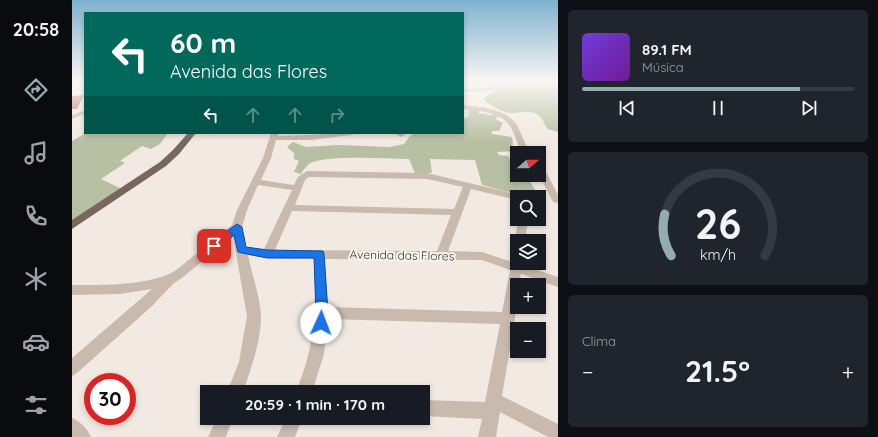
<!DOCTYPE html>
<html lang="pt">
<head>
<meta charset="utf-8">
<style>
	body { margin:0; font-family:Quicksand,sans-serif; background:#20242c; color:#f1f3f6; height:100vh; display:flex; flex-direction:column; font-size:15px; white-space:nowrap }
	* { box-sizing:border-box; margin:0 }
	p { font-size:13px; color:#9ea1a6 }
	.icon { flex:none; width:22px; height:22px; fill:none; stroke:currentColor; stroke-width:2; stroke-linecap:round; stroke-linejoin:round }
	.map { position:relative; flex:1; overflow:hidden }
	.side { display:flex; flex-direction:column; gap:10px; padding:10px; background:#0d0f14; width:320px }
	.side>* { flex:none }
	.banner { position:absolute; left:12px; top:12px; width:380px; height:122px; border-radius:0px; box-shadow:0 2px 6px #0003; background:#00695c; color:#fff; overflow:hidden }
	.needle { width:26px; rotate:70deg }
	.controls { position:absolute; left:438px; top:146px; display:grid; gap:8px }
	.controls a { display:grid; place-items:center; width:36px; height:36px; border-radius:0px; background:#171b24; box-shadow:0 2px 6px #0003; font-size:20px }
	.speed { position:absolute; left:12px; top:373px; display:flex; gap:8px; font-size:20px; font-weight:700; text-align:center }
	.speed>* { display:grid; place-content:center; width:52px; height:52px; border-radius:50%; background:#171b24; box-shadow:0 2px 6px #0003; line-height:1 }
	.speed .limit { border:6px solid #d22; background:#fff; color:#111 }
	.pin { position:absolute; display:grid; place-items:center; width:34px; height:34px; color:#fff; margin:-17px; border-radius:8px; box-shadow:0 2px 6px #0006 }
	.me { position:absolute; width:44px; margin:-22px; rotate:2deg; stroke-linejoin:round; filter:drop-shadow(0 0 3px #0008) }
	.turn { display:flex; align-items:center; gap:14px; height:84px; padding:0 20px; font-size:18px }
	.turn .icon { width:52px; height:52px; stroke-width:2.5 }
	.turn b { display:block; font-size:28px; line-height:34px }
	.lanes { display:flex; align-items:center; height:38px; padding:0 20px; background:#0003; justify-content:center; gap:20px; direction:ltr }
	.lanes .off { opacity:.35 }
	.big { font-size:30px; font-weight:700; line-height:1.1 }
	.side .tile { flex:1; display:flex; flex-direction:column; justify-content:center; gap:6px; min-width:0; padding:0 14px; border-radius:6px; background:#20242c }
	.side .dial { align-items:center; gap:0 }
	.dial svg { height:104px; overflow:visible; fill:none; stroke:#363941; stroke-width:7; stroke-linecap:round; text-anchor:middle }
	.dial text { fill:#f1f3f6; stroke:none }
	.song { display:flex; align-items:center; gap:12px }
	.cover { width:48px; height:48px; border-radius:6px; background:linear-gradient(135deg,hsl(260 70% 55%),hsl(280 70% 35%)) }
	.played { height:4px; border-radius:2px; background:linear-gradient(90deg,#95acaf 80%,#363941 80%) }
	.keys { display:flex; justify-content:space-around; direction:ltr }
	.heat { display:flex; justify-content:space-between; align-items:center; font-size:22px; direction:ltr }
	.trip { position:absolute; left:128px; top:385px; width:230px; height:40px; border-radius:0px; background:#171b24; box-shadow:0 2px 6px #0003; font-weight:700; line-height:40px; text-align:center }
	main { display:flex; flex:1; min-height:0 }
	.dock { display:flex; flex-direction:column; width:72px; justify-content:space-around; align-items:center; background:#090b0e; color:#9ea1a6 }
	.dock .icon { width:28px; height:28px }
	.dock .on { color:#95acaf }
	.dock b { font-size:18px; color:#f1f3f6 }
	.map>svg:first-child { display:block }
	.green { fill:#b7c0a2 }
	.building { fill:#bd6b54 }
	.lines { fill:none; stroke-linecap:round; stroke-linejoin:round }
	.minor { fill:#cabaae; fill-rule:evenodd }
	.major { fill:#79675e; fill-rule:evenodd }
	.route { fill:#1a73e8; stroke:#114b97 }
	.labels { text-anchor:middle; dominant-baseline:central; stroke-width:4; stroke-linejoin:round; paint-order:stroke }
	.street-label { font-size:12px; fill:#39302c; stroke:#faf4ee }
</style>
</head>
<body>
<main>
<nav class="dock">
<b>20:58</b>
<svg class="icon on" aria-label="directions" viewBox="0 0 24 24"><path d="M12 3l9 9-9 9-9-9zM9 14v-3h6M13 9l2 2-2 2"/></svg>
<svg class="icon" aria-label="music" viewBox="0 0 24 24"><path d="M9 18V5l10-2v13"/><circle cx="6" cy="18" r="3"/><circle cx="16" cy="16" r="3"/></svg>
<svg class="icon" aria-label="phone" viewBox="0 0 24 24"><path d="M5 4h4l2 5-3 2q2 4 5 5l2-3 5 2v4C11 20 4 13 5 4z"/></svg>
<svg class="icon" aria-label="climate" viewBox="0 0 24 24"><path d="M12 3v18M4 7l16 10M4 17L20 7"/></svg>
<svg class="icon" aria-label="car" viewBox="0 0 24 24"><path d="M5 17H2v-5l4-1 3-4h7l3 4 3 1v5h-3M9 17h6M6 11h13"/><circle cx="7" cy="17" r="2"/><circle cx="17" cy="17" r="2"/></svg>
<svg class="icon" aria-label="filters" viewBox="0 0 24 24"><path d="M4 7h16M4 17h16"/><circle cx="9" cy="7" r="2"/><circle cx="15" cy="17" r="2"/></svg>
</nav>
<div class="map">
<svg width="486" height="437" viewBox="0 0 486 437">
	<rect width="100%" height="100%" fill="#f2eae2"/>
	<path class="green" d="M464,81H486V132L476,129C472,125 472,119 467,116C459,109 449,113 440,113C431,113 417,105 412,99C425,85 446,83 464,81Z
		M397,109L408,110L406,113L417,115L423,114L427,116L423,119L431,123L427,131H420V134L440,137L441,143L440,148L443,151L425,152L427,155L436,156L440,162H445V175H454L464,191L463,195L454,197L410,185L403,160L358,159L360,173H343L337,159C317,159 252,154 237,164C234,167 231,170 229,174L222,172L227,161L222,159V153L215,147L221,142L234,147L266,145L318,147L332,144L337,137L342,133H391V119L396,117Z
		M14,133H96L88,144L79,149L70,146L48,161L53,163L29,179L50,189L0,221V141Z"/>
	<path class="building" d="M12,95L5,109H0V96Z"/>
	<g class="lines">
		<path class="minor" d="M444,81H454L415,91L391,92L392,89L415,87Z
			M391,105C409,107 433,108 445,125C450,134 452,144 459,153L450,152C445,144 443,134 438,126C428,111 407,111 391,109Z
			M13,110V114L0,119V115Z
			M199,133H207L206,136C231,136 257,133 283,133L279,135L239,140H204L199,158L189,180L222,185L226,177L235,171L355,173L448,195L450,197H445V200L399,189L376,251L410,252L440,262L445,258V263H451L450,265L486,277V287L449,274L447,285H445L443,318L430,396L486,424V437H476L428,412L424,437H406L410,419L351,416V400L413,402L428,324L256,319L252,354L240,392H224C244,342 244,311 242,259L195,258L176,255C180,275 188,296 189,316C189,342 179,368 171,392H155L167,362L175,316L161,236L111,277L101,284L80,306L5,373L0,376V358L80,289L48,294L0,295V285C31,285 76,286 103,271L160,225L165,210L191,158ZM237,177L355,179L391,187L382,209L223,205L233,180ZM186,185L220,190L192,249L174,247L170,227L175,210ZM220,211L379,215L365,251L203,250ZM253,259L410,260L438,270L430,312L256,307Z
			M322,133H331L333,135L329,137Z
			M467,164L471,166L486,195V203L481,202L467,175Z
			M446,219H456L453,241H445V244L443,241Z
			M0,418C9,422 15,428 19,437H0Z
			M145,418H161L154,437H136Z
			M214,418H230L223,437H205Z"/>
		<path class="major" d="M116,133H124L107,154L94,166L0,229V220L88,162L101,150Z"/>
	</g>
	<linearGradient id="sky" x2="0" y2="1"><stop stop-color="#7fb1d0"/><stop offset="0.57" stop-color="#f9f6f2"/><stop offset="1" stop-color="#f9f6f2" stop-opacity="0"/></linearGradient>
	<rect width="486" height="142" fill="url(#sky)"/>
	<path class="route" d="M165,224L170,227L174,247L195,250L251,251L252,254L256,313L253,327L249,329L245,327L243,323L244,313L242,258H195L170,253L166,252L162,235L146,249H138L137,246L138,243Z"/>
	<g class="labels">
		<g class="street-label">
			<text transform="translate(330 255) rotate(1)">Avenida das Flores</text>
		</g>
	</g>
</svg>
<div class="controls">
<a><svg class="needle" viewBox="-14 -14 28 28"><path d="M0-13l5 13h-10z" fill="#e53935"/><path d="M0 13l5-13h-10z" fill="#9ea1a6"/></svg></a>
<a><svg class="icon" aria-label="search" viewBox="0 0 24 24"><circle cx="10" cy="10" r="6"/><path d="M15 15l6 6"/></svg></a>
<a><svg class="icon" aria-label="layers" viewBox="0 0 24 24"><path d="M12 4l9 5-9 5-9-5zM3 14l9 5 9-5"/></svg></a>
<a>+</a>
<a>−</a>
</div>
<div class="speed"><div class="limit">30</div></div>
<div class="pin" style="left:142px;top:246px;background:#d93025"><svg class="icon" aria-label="arrive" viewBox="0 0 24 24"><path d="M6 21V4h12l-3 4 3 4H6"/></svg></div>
<svg class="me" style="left:249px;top:323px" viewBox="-20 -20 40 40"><circle r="19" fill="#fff"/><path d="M0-13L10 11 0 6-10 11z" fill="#1a73e8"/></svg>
<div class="trip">20:59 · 1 min · 170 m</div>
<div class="banner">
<div class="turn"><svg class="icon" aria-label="left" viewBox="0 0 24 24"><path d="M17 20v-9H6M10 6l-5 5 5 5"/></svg><div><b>60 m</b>Avenida das Flores</div></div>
<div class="lanes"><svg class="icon" aria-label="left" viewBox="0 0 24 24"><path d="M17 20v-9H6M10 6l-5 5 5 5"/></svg><svg class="icon off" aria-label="ahead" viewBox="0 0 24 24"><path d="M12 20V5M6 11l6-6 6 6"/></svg><svg class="icon off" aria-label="ahead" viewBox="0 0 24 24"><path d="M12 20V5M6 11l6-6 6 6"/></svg><svg class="icon off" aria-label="right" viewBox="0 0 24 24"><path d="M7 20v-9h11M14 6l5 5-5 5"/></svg></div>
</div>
</div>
<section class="side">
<div class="tile">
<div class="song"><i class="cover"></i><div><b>89.1 FM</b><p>Música</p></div></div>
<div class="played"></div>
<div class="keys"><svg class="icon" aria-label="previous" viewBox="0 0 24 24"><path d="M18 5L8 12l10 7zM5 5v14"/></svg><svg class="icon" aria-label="pause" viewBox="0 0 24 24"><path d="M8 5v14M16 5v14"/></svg><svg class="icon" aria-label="next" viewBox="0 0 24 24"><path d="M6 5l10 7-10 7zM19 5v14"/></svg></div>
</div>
<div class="tile dial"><svg viewBox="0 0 100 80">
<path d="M14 69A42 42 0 1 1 86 69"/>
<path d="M14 69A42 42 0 0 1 9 37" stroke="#95acaf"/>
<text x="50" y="56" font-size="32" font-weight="700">26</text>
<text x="50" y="72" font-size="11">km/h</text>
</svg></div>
<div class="tile"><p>Clima</p>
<div class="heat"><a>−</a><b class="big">21.5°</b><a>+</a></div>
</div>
</section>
</main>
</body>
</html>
